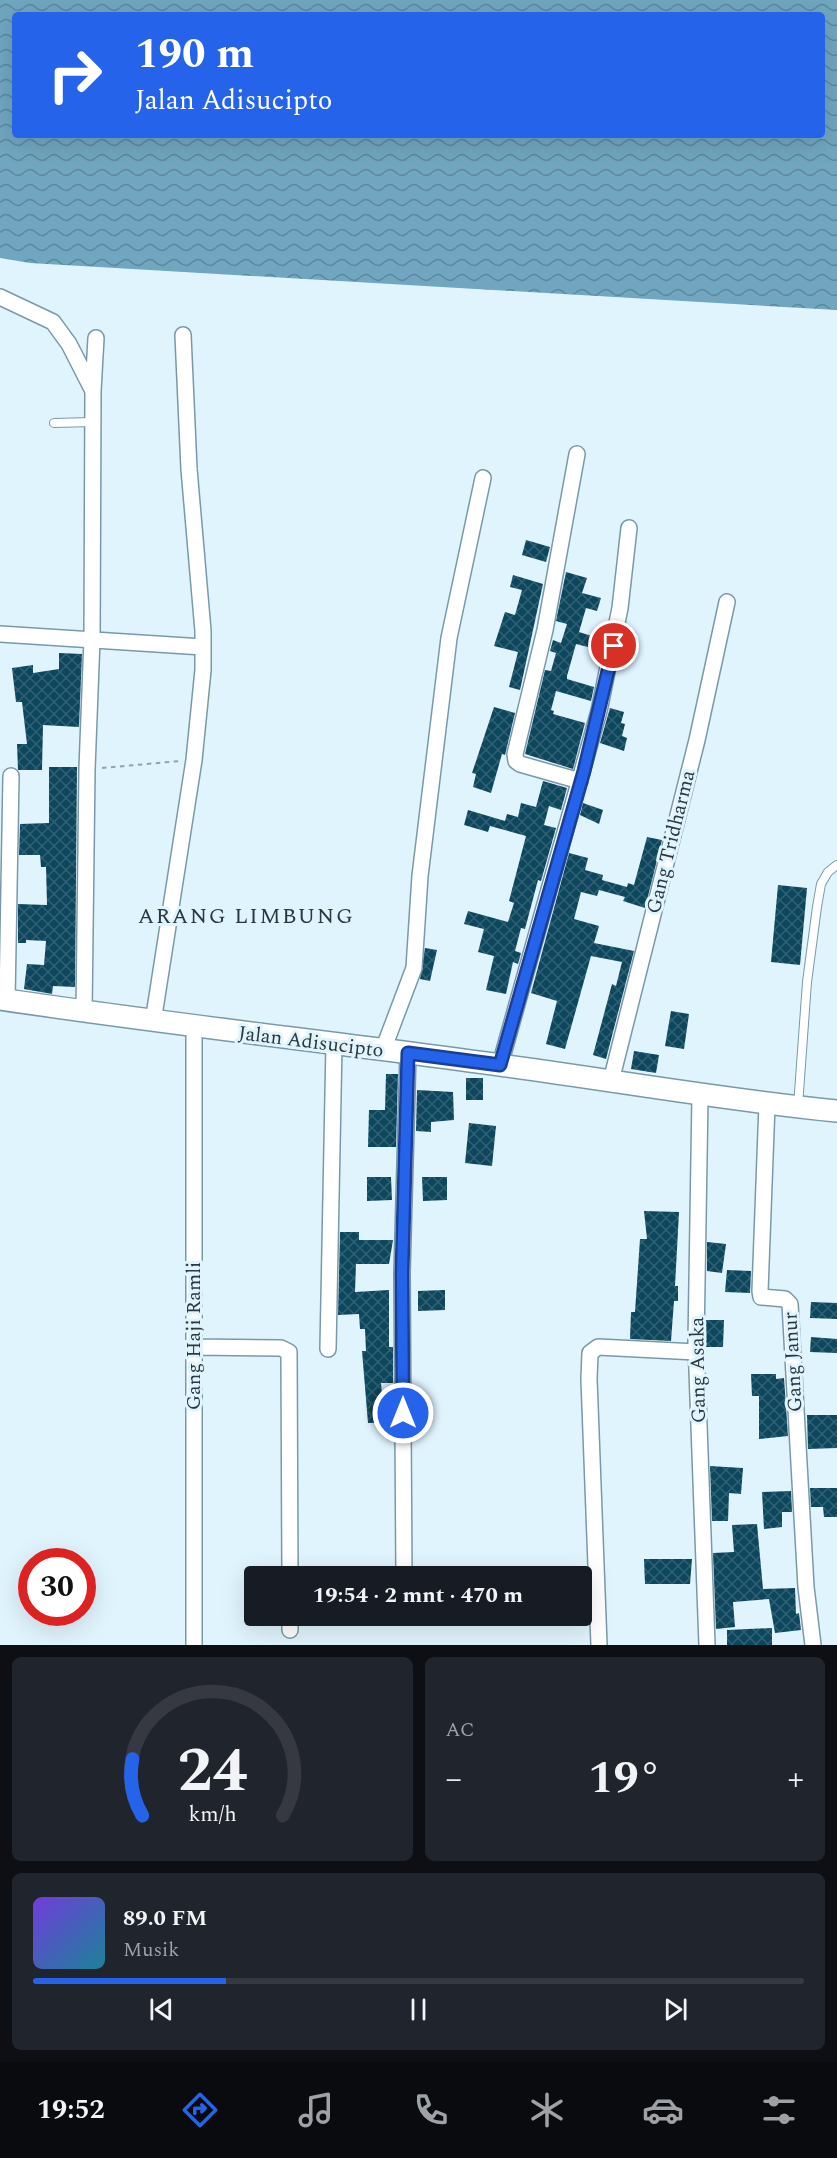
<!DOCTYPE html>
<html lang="id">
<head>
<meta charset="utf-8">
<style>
	body { margin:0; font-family:Spectral,serif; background:#20242c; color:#f1f3f6; height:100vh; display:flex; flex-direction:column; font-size:22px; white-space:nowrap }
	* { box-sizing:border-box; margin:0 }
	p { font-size:20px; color:#9ea1a6 }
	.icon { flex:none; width:33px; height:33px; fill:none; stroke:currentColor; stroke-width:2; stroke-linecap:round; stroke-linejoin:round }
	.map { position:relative; height:1645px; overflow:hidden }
	.panel { display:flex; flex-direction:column; gap:12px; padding:12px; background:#0d0f14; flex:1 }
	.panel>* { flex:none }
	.banner { position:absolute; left:12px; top:12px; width:813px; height:126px; border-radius:6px; box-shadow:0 6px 24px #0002; background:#2563eb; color:#fff; overflow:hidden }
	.speed { position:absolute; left:18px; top:1548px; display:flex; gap:12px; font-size:30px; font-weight:700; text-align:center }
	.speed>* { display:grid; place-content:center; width:78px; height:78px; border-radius:50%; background:#171b24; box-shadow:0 6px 24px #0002; line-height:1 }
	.speed .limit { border:9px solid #d22; background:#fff; color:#111 }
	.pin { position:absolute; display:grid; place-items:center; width:51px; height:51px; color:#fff; margin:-26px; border:3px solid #fff; border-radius:50%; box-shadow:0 2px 6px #0007 }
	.me { position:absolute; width:66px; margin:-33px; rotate:0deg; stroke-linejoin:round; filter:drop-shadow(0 0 4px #0008) }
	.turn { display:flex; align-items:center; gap:21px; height:126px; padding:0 24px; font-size:27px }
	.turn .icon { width:78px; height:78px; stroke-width:2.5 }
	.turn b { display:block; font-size:42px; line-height:51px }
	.big { font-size:45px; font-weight:700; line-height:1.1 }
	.panel .card { flex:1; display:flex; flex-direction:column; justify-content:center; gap:9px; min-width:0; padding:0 21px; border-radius:9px; background:#20242c }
	.panel .dial { align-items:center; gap:0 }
	.dial svg { height:156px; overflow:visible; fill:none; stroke:#363941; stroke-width:7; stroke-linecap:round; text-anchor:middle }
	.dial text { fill:#f1f3f6; stroke:none }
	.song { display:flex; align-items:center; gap:18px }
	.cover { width:72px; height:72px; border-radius:9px; background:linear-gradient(135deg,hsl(260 70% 55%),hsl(190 70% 35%)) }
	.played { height:6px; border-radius:3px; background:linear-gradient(90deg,#2563eb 25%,#363941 25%) }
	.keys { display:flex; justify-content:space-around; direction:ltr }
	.heat { display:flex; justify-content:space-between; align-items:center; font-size:33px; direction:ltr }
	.panel .tiles { flex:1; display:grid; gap:12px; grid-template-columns:1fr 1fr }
	.card:last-child { grid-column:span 2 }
	.trip { position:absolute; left:244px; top:1566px; width:348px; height:60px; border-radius:6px; background:#171b24; box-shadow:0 6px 24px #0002; font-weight:700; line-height:60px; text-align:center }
	.tab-bar { display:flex; height:96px; justify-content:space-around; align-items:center; background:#090b0e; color:#9ea1a6 }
	.tab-bar .icon { width:42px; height:42px }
	.tab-bar .on { color:#2563eb }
	.tab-bar b { font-size:27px; color:#f1f3f6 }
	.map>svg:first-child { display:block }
	.water { fill:url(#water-waves); fill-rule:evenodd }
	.building { fill:url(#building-cross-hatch) }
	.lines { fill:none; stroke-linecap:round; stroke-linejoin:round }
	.lane-casing { stroke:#7999a8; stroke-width:10 }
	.street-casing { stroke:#7999a8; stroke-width:18 }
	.secondary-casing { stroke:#7999a8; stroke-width:24 }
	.path { stroke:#91a2ab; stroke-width:2; stroke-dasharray:4.5 4.5; stroke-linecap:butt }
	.lane { stroke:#fff; stroke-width:8 }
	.street { stroke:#fff; stroke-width:15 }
	.secondary { stroke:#fff; stroke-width:21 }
	.route-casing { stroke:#184099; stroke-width:15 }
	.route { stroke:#2563eb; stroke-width:10 }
	.labels { text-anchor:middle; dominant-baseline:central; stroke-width:6; stroke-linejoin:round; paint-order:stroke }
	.street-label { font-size:20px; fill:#2b383f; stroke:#e0f4fe }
	.quarter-label { font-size:22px; letter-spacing:1.5px; fill:#2b383f; stroke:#e0f4fe }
</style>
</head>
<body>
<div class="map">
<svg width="837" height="1645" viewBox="0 0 837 1645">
	<defs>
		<pattern id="water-waves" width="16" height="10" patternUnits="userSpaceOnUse" patternTransform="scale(1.5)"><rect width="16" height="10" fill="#70a6bf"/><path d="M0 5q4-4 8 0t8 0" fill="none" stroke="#5c889d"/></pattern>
		<pattern id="building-cross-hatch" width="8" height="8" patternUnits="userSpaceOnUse" patternTransform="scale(1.5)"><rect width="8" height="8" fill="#0d475d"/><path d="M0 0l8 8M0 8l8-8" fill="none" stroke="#316072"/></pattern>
	</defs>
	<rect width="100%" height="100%" fill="#e0f4fe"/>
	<path class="water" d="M0,0H837V310L30,263L0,258ZM15,15H822V135H15Z"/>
	<path class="building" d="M526,540L550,547L546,562L522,555Z
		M566,572L587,578L582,593L601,598L597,611L586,608L579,632L595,637L592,648L576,644L567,676V679L594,687L591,701L556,691L551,710L554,711L553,714L585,723L573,769L525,754L545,670L551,671L556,653L550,651L553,640L561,643L567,624L556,621Z
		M513,575L543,584L520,690L509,687L518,652L494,646L505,612L515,615L522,590L510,587Z
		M59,653L82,654L79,727L43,725L42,770H18L17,744H27L22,702H16L12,668L33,665V673L59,669Z
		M494,707L515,713L505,755L502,754L491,793L473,787L476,774L472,773Z
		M610,708L624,712L621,723L625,724L622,736L627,738L624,751L600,743Z
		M49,767H77L75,987L53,986L52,994L24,989L27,964L44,965L46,941L26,940V943H18V904L47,905L46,867H41L40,855H19L20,824L49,823Z
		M543,781L567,788L561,810L549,806L544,825L556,828L541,881L538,880L525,929L521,928L515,951L521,953L518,964L513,962L506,994L486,990L494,956L478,952L484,929L464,924L468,911L508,922L514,903L509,901L526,836L490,826L488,832L464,825L468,810L505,821L507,814L518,817L521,803L536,807Z
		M583,803L603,810L599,824L580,815Z
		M647,837L662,840L645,908L623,901L625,897L599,890L597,896L581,892L574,919L599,926L594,943L634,951L606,1059L593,1055L612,984L616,986L622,962L591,956L565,1049L546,1044L557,1001L531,993L569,853L588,858L585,870L603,875L602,880L627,887L628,883L634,885Z
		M778,885L807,888L800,965L771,962Z
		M425,948L437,950L430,981L420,979Z
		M671,1011L689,1014L684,1049L665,1046Z
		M634,1051L659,1055L656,1073L631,1069Z
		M386,1074H398L396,1147H368L369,1110H385Z
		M466,1078H483V1100H466Z
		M417,1090L453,1092L454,1120L431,1122V1132L416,1131Z
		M469,1123L496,1126L492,1166L465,1163Z
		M367,1177H391L392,1200L367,1201Z
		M422,1177H447V1200L423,1201Z
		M644,1211L679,1212L675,1286H678V1301H674L671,1341L630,1339L631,1312H635L640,1239H647Z
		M340,1232H359V1240H393L389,1264H356L355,1292L389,1290V1347H393V1383H381L383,1405L390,1404L391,1422L368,1423L362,1351H366L365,1329H360L359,1314L338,1315Z
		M707,1242L726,1244L722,1273L707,1271Z
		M727,1270L751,1271L750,1293L725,1292Z
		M445,1290V1310L418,1311V1291Z
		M811,1302L837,1303V1319L810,1318Z
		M706,1320H724L723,1347H706Z
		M811,1337L837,1339V1353L810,1352Z
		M751,1374H776V1379L784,1378L788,1436L759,1439V1396H752Z
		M807,1415H837V1448L808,1449Z
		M710,1466L743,1468L741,1494L729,1493L728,1521H712Z
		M810,1488H837V1517H824L823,1507H811Z
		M791,1491L792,1512H782V1527L764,1529L762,1492Z
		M757,1524L763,1589L795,1588L796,1614L799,1613L801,1630L775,1633L769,1599L733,1602L735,1627L716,1629L713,1553L734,1552L732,1525Z
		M644,1559H692L690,1584H645Z
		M772,1628V1645H727V1630Z"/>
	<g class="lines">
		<defs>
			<path id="lane" d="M54,423L93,422
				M798,1106L807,982L817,907L821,884L828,872L837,865"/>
			<path id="street" d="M0,297L53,322L69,344L93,391L92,639L87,769L84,1011
				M93,391L96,338
				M577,454L545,630L515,754L516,761L520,764L580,781
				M0,634L203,647
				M7,1000L11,776
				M153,1022L194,760L203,670V631L189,469L183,335
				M194,1027V1645
				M383,1050L414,968L420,876L449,638L483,478
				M500,1065L599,711L620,608L629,528
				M611,1081L697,740L727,602
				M700,1096L696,1343L707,1645
				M767,1104L760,1291L761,1297L785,1299L790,1304L806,1587L813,1645
				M194,1347L281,1348L289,1352L290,1576
				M328,1349L334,1044
				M404,1576L402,1273L408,1053
				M290,1616V1630
				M599,1645L589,1379L590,1353L598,1347L696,1352"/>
			<path id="secondary" d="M0,999C166,1024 333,1042 500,1065C612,1080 724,1100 837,1111"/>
		</defs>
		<use href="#lane" class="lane-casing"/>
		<use href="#street" class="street-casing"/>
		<use href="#secondary" class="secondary-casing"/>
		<path class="path" d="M102,768L180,761"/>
		<use href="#lane" class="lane"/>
		<use href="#street" class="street"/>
		<use href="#secondary" class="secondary"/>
	</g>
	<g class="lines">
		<defs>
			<path id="route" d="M403,1413L402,1273L408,1053L500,1065L584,771L614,646"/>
		</defs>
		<use href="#route" class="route-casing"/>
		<use href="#route" class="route"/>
	</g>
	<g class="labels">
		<g class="street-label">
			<text transform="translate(671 842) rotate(-76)">Gang Tridharma</text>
			<text transform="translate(311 1042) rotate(7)">Jalan Adisucipto</text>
			<text transform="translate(194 1336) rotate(-90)">Gang Haji Ramli</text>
			<text transform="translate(793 1362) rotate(-93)">Gang Janur</text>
			<text transform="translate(698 1370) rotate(-91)">Gang Asaka</text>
		</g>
		<g class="quarter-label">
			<text x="246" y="916">ARANG LIMBUNG</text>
		</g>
	</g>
</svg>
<div class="speed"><div class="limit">30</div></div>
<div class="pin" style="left:614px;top:646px;background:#d93025"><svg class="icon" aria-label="arrive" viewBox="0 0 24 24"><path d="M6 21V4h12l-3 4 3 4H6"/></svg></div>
<svg class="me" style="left:403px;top:1413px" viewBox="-20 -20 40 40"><circle r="17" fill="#2563eb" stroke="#fff" stroke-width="3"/><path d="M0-11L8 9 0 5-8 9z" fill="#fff"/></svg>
<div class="trip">19:54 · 2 mnt · 470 m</div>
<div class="banner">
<div class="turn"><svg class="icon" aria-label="right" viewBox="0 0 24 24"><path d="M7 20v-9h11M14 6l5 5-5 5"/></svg><div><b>190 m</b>Jalan Adisucipto</div></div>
</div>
</div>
<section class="panel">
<div class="tiles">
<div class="card dial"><svg viewBox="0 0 100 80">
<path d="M14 69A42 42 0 1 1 86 69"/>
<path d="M14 69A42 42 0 0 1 9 40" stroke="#2563eb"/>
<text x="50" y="56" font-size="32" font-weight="700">24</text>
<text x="50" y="72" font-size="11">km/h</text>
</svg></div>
<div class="card"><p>AC</p>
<div class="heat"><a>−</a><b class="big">19°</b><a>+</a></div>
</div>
<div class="card">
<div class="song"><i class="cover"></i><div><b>89.0 FM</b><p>Musik</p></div></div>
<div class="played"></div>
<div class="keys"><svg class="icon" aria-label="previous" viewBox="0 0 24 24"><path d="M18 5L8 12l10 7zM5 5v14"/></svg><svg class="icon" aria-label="pause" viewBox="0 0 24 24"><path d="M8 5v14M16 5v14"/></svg><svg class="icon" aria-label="next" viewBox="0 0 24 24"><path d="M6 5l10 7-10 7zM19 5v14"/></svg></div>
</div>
</div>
</section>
<nav class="tab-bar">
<b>19:52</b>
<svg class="icon on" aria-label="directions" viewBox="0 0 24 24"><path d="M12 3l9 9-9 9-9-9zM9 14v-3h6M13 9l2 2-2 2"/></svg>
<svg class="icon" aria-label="music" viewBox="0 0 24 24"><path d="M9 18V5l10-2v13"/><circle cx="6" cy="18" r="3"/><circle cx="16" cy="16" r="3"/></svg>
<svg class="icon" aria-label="phone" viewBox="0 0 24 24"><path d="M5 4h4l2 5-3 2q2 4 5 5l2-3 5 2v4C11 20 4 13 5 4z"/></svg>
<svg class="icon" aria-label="climate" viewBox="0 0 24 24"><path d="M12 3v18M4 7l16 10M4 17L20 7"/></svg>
<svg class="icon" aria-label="car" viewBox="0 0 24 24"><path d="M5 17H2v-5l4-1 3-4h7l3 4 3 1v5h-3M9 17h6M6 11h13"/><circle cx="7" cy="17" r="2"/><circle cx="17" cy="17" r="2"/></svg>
<svg class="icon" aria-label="filters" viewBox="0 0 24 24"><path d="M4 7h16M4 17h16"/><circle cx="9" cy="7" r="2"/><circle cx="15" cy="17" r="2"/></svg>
</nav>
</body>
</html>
